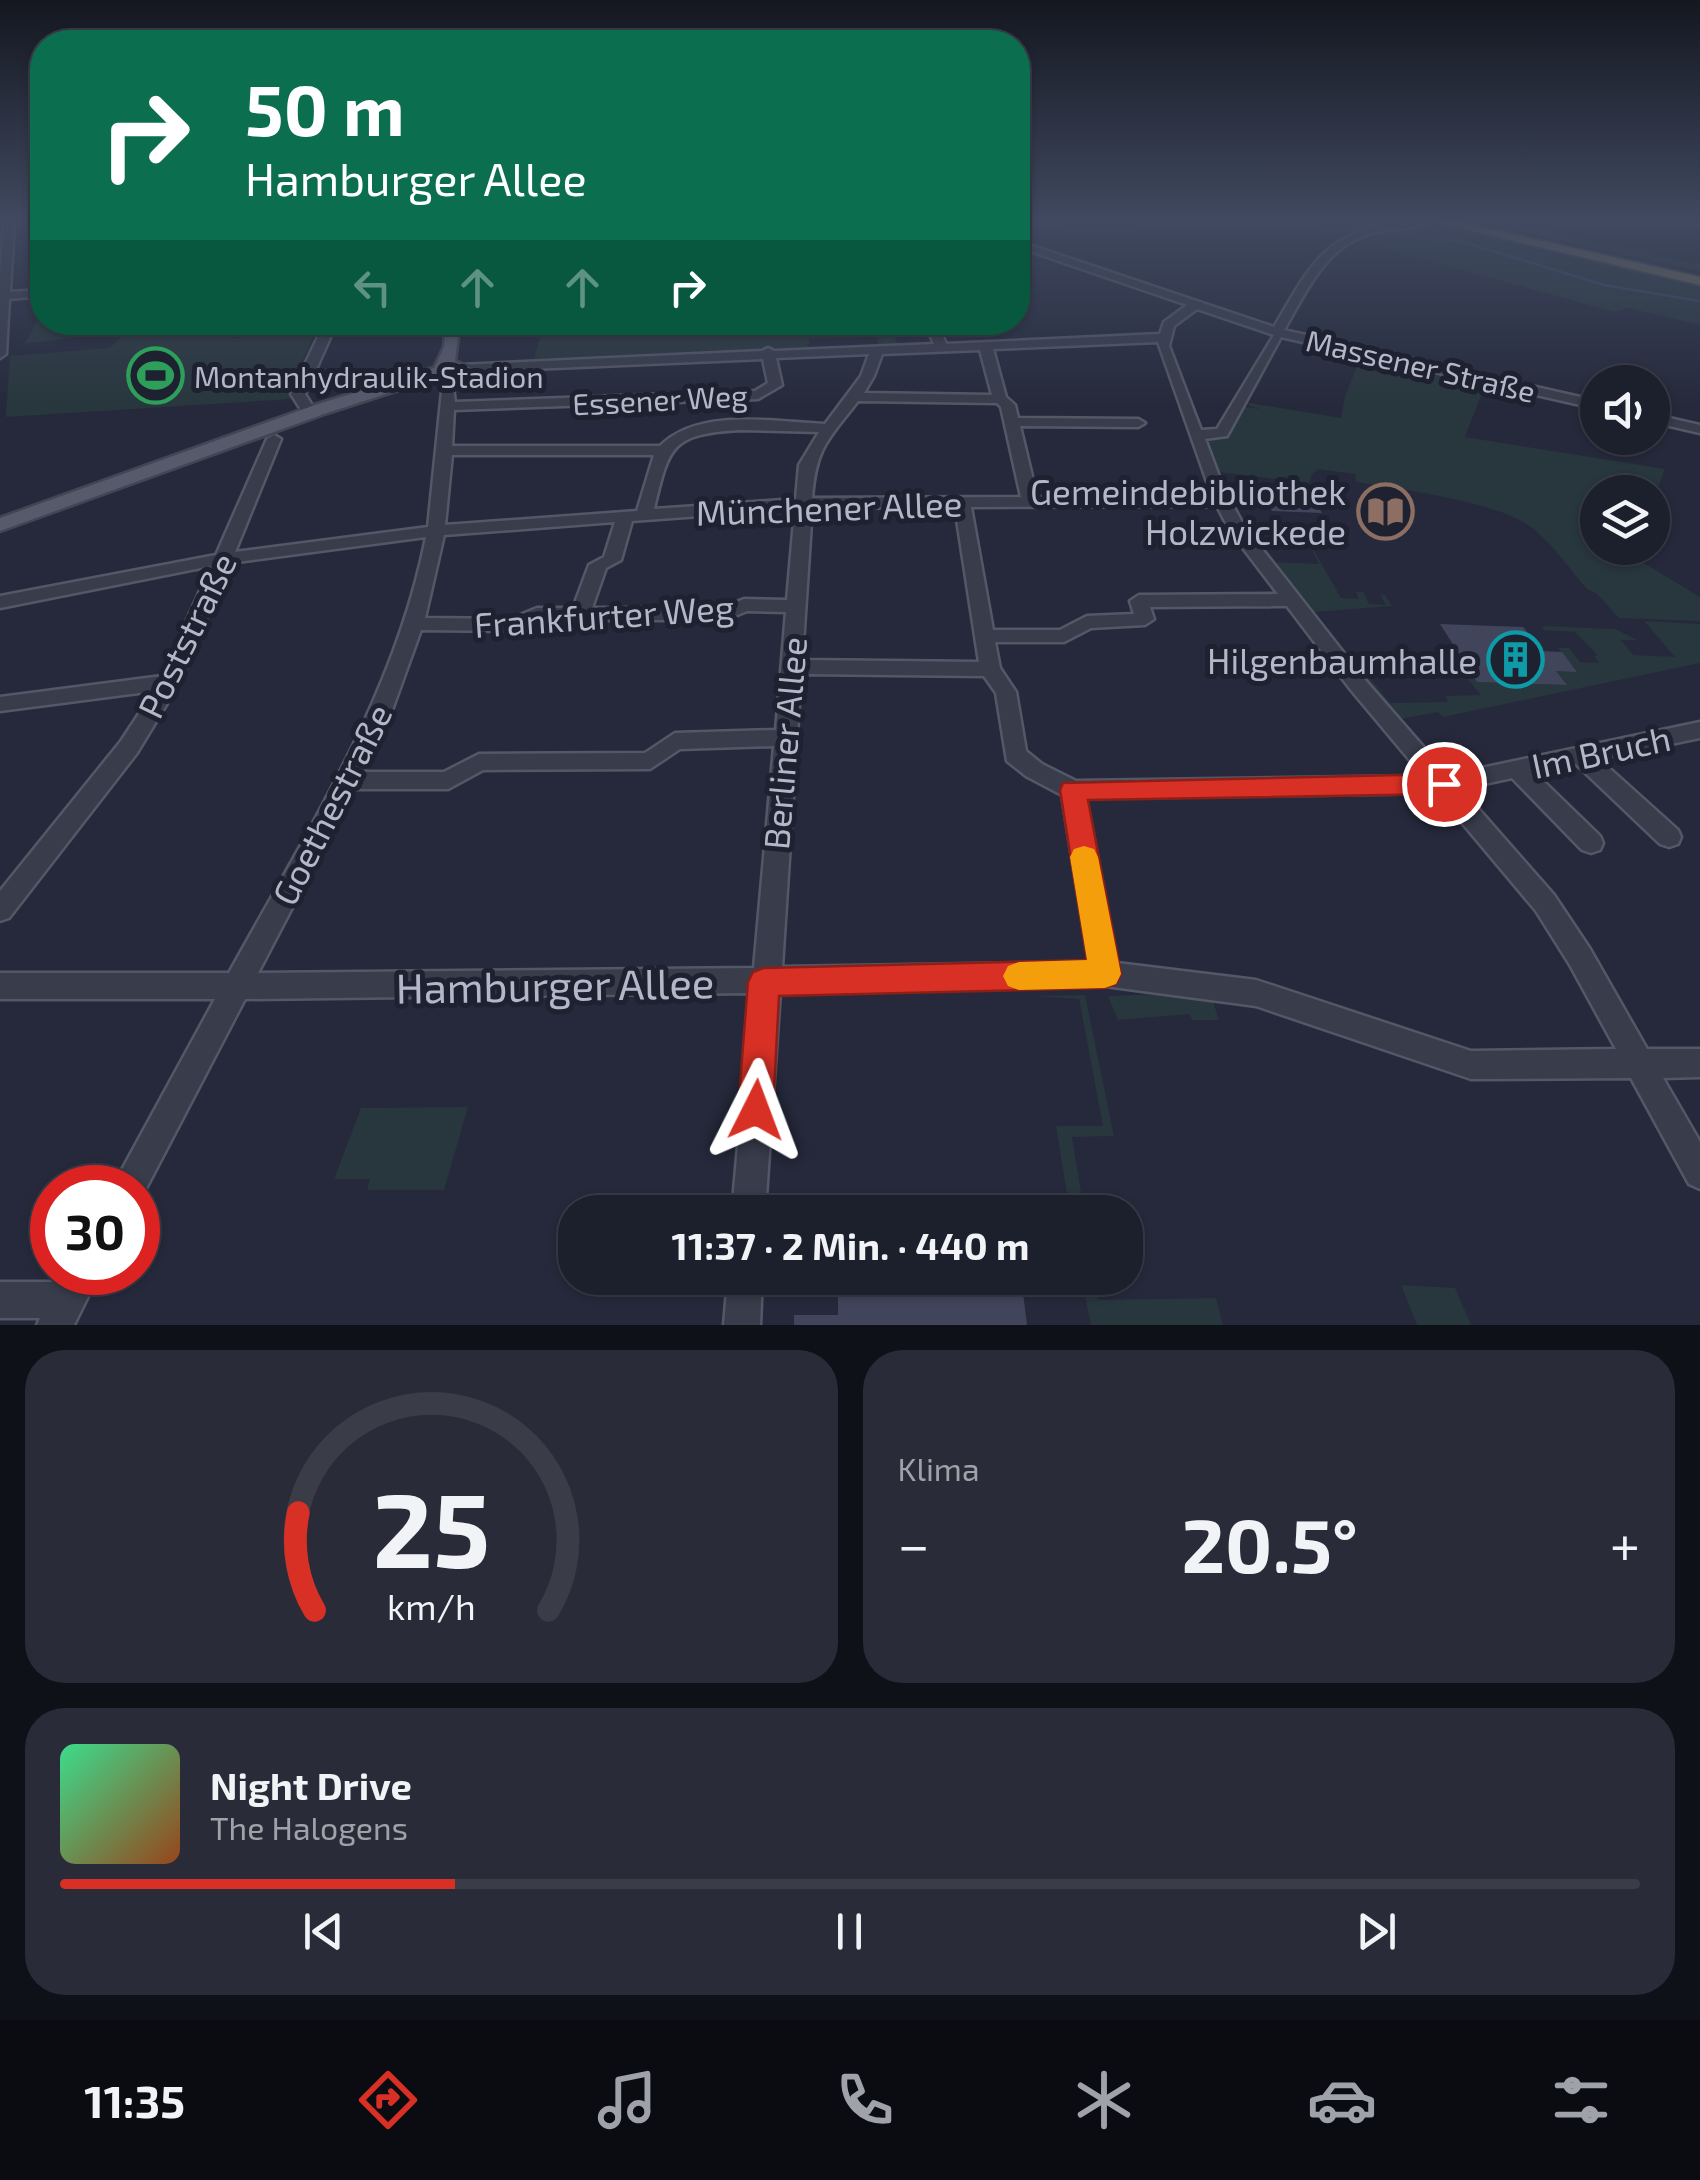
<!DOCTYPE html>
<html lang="de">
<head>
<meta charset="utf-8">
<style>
	body { margin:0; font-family:"Exo 2",sans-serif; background:#292c38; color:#f1f3f6; height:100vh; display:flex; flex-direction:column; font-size:38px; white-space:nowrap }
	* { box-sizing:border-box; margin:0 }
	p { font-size:32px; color:#a0a2a9 }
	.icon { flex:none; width:55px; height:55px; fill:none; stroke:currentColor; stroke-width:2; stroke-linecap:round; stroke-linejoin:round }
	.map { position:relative; height:1325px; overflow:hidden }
	.side { display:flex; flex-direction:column; gap:25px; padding:25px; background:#0f1118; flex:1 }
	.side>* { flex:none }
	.top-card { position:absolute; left:30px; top:30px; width:1000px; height:305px; border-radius:40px; box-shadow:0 2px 8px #0004,0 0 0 2px #3a3d48; background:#0b6e4f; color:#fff; overflow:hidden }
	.controls { position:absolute; left:1580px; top:365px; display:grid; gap:20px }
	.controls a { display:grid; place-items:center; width:90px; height:90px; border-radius:50%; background:#1c1f2c; box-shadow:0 2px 8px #0004,0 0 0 2px #3a3d48; font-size:50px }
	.speed { position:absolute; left:30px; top:1165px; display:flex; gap:20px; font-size:50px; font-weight:700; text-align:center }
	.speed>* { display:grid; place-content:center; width:130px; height:130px; border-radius:50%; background:#1c1f2c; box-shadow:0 2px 8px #0004,0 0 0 2px #3a3d48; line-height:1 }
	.speed .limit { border:15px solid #d22; background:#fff; color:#111 }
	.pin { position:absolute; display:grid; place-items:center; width:85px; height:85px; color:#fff; margin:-42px; border:5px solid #fff; border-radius:50%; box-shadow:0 2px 10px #0007 }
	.me { position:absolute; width:110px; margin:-55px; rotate:3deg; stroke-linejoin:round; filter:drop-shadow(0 0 8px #0008) }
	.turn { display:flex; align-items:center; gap:35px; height:210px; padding:0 50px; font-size:45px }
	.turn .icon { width:130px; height:130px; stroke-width:2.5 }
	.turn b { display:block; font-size:70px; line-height:85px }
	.lanes { display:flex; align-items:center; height:95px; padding:0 50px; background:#0003; justify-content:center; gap:50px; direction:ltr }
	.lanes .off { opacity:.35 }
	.big { font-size:75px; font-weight:700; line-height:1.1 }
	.side .widget { flex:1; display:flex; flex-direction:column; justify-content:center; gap:15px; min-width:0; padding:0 35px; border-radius:40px; background:#292c38 }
	.side .dial { align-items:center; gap:0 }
	.dial svg { height:260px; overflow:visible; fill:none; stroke:#3a3d48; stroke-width:7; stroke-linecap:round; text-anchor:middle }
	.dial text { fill:#f1f3f6; stroke:none }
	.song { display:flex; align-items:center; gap:30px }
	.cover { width:120px; height:120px; border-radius:15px; background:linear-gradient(135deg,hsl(150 70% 55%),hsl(20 70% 35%)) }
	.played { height:10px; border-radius:5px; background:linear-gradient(90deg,#d93025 25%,#3a3d48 25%) }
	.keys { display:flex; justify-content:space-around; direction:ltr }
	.heat { display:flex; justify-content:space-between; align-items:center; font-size:55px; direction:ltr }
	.side .tiles { flex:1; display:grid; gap:25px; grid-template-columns:1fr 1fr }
	.widget:last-child { grid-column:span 2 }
	.trip { position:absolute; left:558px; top:1195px; width:585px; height:100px; border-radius:40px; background:#1c1f2c; box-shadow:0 2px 8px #0004,0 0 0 2px #3a3d48; font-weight:700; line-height:100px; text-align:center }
	.tabs { display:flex; height:160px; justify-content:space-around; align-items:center; background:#0b0c12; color:#a0a2a9 }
	.tabs .icon { width:70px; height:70px }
	.tabs .selected { color:#d93025 }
	.tabs b { font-size:45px; color:#f1f3f6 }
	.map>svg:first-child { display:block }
	.green { fill:#28363d }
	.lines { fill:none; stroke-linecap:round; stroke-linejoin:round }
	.stream { stroke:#3b4263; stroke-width:2.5 }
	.building { fill:#41455b }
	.minor-casing { stroke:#535766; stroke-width:5 }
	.major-casing { stroke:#414554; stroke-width:5 }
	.highway-casing { stroke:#404453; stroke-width:4 }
	.minor { fill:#383c4b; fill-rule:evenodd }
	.major { fill:#565a6b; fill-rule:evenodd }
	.highway { fill:#716d56; fill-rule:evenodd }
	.route { fill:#d93025; stroke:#8d1f18; stroke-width:2.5 }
	.slow { fill:#f59e0b }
	.labels { text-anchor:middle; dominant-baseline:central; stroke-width:10; stroke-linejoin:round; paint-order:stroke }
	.far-street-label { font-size:30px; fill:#b4b7c7; stroke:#1d2130 }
	.far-poi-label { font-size:30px; fill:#b4b7c7; stroke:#1d2130; text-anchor:start }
	.poi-label { font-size:35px; fill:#b4b7c7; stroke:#1d2130; text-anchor:end }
	.street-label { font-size:35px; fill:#b4b7c7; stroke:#1d2130 }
	.near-street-label { font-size:42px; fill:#b4b7c7; stroke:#1d2130 }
</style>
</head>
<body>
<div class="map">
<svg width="1700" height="1325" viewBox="0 0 1700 1325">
	<rect width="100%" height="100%" fill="#25293b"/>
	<path class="green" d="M1040,221H1225L1078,238Z
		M1286,221H1436L1456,226L1451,228L1700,284V325L1629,308L1614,312Z
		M1473,221H1502L1700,265V271Z
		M42,314V322L117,323L112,333L24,344Z
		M544,322L890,323L898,345H879L876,337L810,339L808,347L534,359Z
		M134,323H240L232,338L316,331L298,370L304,371L291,399L6,417L10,356L110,348Z
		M1363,352L1487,380L1465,437L1665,469L1653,501L1652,492H1598V548H1619L1700,597V621L1619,618L1597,594L1587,589C1570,570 1555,547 1535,530C1500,501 1403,490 1356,482L1355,474L1318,469L1311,475L1310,483L1217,472L1204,443L1229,433L1245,407L1260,409L1247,405L1250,403L1341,418L1345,396Z
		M1303,531L1341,598L1359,599L1356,592H1363L1369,604L1386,605L1380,594L1385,595L1392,606L1314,612L1275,562L1319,564Z
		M1644,621L1700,624V663L1443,717L1438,712L1399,719L1365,679L1356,661L1390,703L1448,702L1445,696L1481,695L1457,667L1468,668L1478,682L1565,685L1556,671H1576L1558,648H1569L1580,662L1599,663L1594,656L1598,655L1575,632L1544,630L1542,626L1615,629L1637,640H1621L1633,655L1675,657Z
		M1190,993L1211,995L1219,1020H1192L1189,1014L1118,1020L1108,996Z
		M1085,995L1114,1136L1072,1137L1084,1212H1070L1056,1126H1103L1079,999L1034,996Z
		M468,1107L444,1190H367L370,1179H334L361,1108Z
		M1081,1278H1094L1098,1300L1216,1298L1223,1325H1091Z
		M1401,1285L1455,1288L1471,1325H1417Z"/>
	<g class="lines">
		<path class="stream" d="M1372,221L1377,223
			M1634,221H1639
			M1398,230L1422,238L1460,241L1604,285L1700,301"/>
	</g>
	<path class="building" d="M1259,485L1307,486L1322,513L1272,511Z
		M1440,624L1523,627L1542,651L1562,652L1577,672L1556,671L1567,685L1477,682Z
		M881,1285H1022L1027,1325H794V1315H838V1297L881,1296Z"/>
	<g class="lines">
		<defs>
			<path id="minor" d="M4,221H14L10,292L42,290V296L9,299L6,354L0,358V275Z
				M1406,221H1435C1416,229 1392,228 1372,233C1325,246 1307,291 1284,330L1598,401V409L1281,337L1227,436L1205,439L1223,487L1244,526L1365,680L1448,775L1700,722V738L1599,759L1678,830L1681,837L1678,844L1669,847L1660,844L1576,764L1535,773L1600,836L1603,843L1600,850L1591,853L1582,850L1512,778L1461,789L1554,895L1590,949L1647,1049H1700V1077L1663,1078L1700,1142V1189L1689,1184L1631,1078L1471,1079L1256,1006L1105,986L780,992L765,1212H732L752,993L245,999L140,1200L138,1188H112L215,999H0V973H229C306,833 395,696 426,537L230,563L180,682L137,753L9,918L0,921V891L121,741L154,691L0,711V697L162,676L211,566L0,608V596L216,555L267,439L274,435L281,439L235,552L428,527L442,391L440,377L452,380L455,402L755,391L768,383L763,359L464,372L458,368L459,365L762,351L768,348L774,351L934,344L925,322H937L946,344L1160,334L1164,322L1187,305L1018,247V241L1274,327C1313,261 1324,232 1406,221ZM1197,309L1274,335L1217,429L1201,430L1169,346L1174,326ZM1158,342L1212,496L1037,497L1020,426L1138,427L1145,423L1138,419L1018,418L1015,405L1006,397L993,349ZM980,350L992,395L864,393L874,376L882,354ZM869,354L861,376L825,424C775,422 699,407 660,446H452L454,410L758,399L782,385L776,358ZM858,401L997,403L1001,407L1021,497L812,498C816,447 828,440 858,401ZM740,430L819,432L799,465L796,499L654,509C669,446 671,434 740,430ZM452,455H654L637,511L445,525ZM1217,506L1230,531L1278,594L1139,595L1130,601L1134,614L1087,616L1060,630H993L971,507ZM955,507L979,662L802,660L812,508ZM795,509L787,600L744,599L722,608H592L606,568L621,560L632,521ZM615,522L604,557L589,565L573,608H537L510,619L425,618L444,535ZM1287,606L1351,690L1423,776L1076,781L1042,764L1026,751L1016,692L1000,668L995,642H1064L1091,628L1145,625L1154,619L1150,607ZM747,611L786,612L776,730L675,733L645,753L479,754L444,772H363L391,713L421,630L513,631L540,620H725ZM801,674L984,676L996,693L1007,761L1026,776L1062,795L1089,962L782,967ZM774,746L754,968L258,973L354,789H448L483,770L650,769L680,749ZM1437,793L1536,911L1570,965L1616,1049L1471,1051L1256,980L1117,963L1086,798Z
				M1691,221H1700V225L1693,223Z
				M325,322H337L305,394L317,413L310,417L305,416L291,394Z
				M1652,414L1700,425V433L1652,422Z
				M64,1272H100L74,1325H37L40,1318H0V1282H59Z
				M728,1278H762L760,1325H724Z"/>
			<path id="major" d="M446,322H460L455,361L473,369V375L450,384L429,380L327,413L0,531V518L315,405L434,368L444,347Z"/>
			<path id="highway" d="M1430,221H1455L1700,277V285Z"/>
		</defs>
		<use href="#minor" class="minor-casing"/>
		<use href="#major" class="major-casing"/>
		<use href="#highway" class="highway-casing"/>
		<use href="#minor" class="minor"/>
		<use href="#major" class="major"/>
		<use href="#highway" class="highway"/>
	</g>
	<linearGradient id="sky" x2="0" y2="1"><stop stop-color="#141720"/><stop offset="0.54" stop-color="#404960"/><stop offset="1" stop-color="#404960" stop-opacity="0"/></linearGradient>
	<rect width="1700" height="407" fill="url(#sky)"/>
	<path class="route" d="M1444,774L1453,777L1457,784L1453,791L1444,794L1088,800L1121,974L1116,984L1105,988L779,996L773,1110L768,1123L756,1128L743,1123L738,1110L748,982L753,972L764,968L1087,960L1060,790L1063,783Z"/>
	<path class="slow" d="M1084,846L1094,849L1098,857L1121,974L1116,984L1105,988L1019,990L1008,986L1003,976L1008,966L1019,962L1087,960L1070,857L1074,849Z"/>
	<defs>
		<symbol id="stadium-ring" viewBox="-11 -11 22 22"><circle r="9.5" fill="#1d2130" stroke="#2e9e5b" stroke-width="1.5"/><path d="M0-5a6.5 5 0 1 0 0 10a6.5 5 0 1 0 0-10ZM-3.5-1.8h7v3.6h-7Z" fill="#2e9e5b"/></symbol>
		<symbol id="library-ring" viewBox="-11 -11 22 22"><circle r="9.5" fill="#1d2130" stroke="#8d6e63" stroke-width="1.5"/><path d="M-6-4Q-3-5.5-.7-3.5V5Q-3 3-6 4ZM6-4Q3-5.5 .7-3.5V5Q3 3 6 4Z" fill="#8d6e63"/></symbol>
		<symbol id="building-ring" viewBox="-11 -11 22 22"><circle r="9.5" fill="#1d2130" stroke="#0f9aa8" stroke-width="1.5"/><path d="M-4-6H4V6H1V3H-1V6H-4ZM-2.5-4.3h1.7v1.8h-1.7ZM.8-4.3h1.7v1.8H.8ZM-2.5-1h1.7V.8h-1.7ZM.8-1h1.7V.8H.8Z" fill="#0f9aa8"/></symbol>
	</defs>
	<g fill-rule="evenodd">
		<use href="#stadium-ring" x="124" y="344" width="63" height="63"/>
		<use href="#library-ring" x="1354" y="480" width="63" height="63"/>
		<use href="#building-ring" x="1484" y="628" width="63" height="63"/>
	</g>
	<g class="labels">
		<g class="far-street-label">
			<text transform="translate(1421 365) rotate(13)">Massener Straße</text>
			<text transform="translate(660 399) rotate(-3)">Essener Weg</text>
		</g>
		<g class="far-poi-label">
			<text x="194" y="376">Montanhydraulik-Stadion</text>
		</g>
		<g class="poi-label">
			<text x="1346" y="491">Gemeindebibliothek<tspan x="1346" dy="40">Holzwickede</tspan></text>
			<text x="1477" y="660">Hilgenbaumhalle</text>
		</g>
		<g class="street-label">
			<text transform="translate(829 507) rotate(-2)">Münchener Allee</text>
			<text transform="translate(604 615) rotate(-4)">Frankfurter Weg</text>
			<text transform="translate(186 635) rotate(-64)">Poststraße</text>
			<text transform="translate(784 743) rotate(-85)">Berliner Allee</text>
			<text transform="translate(1601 751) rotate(-12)">Im Bruch</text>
			<text transform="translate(331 804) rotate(-63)">Goethestraße</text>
		</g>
		<g class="near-street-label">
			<text transform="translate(555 984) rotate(-1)">Hamburger Allee</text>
		</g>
	</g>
</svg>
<div class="controls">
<a><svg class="icon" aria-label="sound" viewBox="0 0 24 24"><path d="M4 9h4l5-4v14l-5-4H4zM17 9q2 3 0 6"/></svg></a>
<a><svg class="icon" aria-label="layers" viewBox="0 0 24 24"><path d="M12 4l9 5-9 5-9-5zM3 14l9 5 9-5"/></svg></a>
</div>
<div class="speed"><div class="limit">30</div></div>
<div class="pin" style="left:1444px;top:784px;background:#d93025"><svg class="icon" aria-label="arrive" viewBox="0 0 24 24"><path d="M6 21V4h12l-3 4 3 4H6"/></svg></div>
<svg class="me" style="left:756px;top:1110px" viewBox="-20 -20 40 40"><path d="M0-17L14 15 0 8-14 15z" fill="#d93025" stroke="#fff" stroke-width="4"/></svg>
<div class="trip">11:37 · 2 Min. · 440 m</div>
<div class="top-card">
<div class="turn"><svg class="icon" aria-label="right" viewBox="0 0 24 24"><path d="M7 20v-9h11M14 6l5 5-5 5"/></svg><div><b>50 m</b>Hamburger Allee</div></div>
<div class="lanes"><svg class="icon off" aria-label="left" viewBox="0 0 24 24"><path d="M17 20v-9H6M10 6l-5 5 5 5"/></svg><svg class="icon off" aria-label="ahead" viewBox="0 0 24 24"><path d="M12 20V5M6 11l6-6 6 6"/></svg><svg class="icon off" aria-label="ahead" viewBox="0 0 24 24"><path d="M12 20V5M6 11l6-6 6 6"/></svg><svg class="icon" aria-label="right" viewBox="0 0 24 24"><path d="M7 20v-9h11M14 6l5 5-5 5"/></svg></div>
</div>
</div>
<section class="side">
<div class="tiles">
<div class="widget dial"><svg viewBox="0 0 100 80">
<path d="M14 69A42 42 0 1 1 86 69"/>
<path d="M14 69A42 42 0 0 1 9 39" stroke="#d93025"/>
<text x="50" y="56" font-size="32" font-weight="700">25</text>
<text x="50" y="72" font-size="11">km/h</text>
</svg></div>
<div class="widget"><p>Klima</p>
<div class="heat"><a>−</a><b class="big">20.5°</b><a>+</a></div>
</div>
<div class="widget">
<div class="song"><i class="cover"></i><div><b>Night Drive</b><p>The Halogens</p></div></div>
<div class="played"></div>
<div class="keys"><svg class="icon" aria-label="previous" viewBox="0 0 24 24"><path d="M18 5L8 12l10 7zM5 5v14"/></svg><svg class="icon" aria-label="pause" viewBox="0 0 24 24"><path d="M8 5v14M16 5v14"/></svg><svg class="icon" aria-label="next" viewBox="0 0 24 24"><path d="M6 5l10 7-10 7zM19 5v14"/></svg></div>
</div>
</div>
</section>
<nav class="tabs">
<b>11:35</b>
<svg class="icon selected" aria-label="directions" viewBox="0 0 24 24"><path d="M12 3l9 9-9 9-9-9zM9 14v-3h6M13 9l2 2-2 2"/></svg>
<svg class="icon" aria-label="music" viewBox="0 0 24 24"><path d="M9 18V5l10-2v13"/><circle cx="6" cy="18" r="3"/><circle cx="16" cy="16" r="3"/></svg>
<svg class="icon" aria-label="phone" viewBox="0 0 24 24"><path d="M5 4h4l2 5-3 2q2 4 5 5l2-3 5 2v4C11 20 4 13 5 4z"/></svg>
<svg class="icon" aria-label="climate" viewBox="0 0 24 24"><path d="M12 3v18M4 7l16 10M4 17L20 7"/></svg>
<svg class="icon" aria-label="car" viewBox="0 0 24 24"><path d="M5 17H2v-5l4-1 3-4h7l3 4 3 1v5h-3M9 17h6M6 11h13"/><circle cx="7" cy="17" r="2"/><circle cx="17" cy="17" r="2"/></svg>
<svg class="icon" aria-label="filters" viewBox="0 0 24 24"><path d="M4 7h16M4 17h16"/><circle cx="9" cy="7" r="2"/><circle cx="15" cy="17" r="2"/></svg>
</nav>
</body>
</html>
